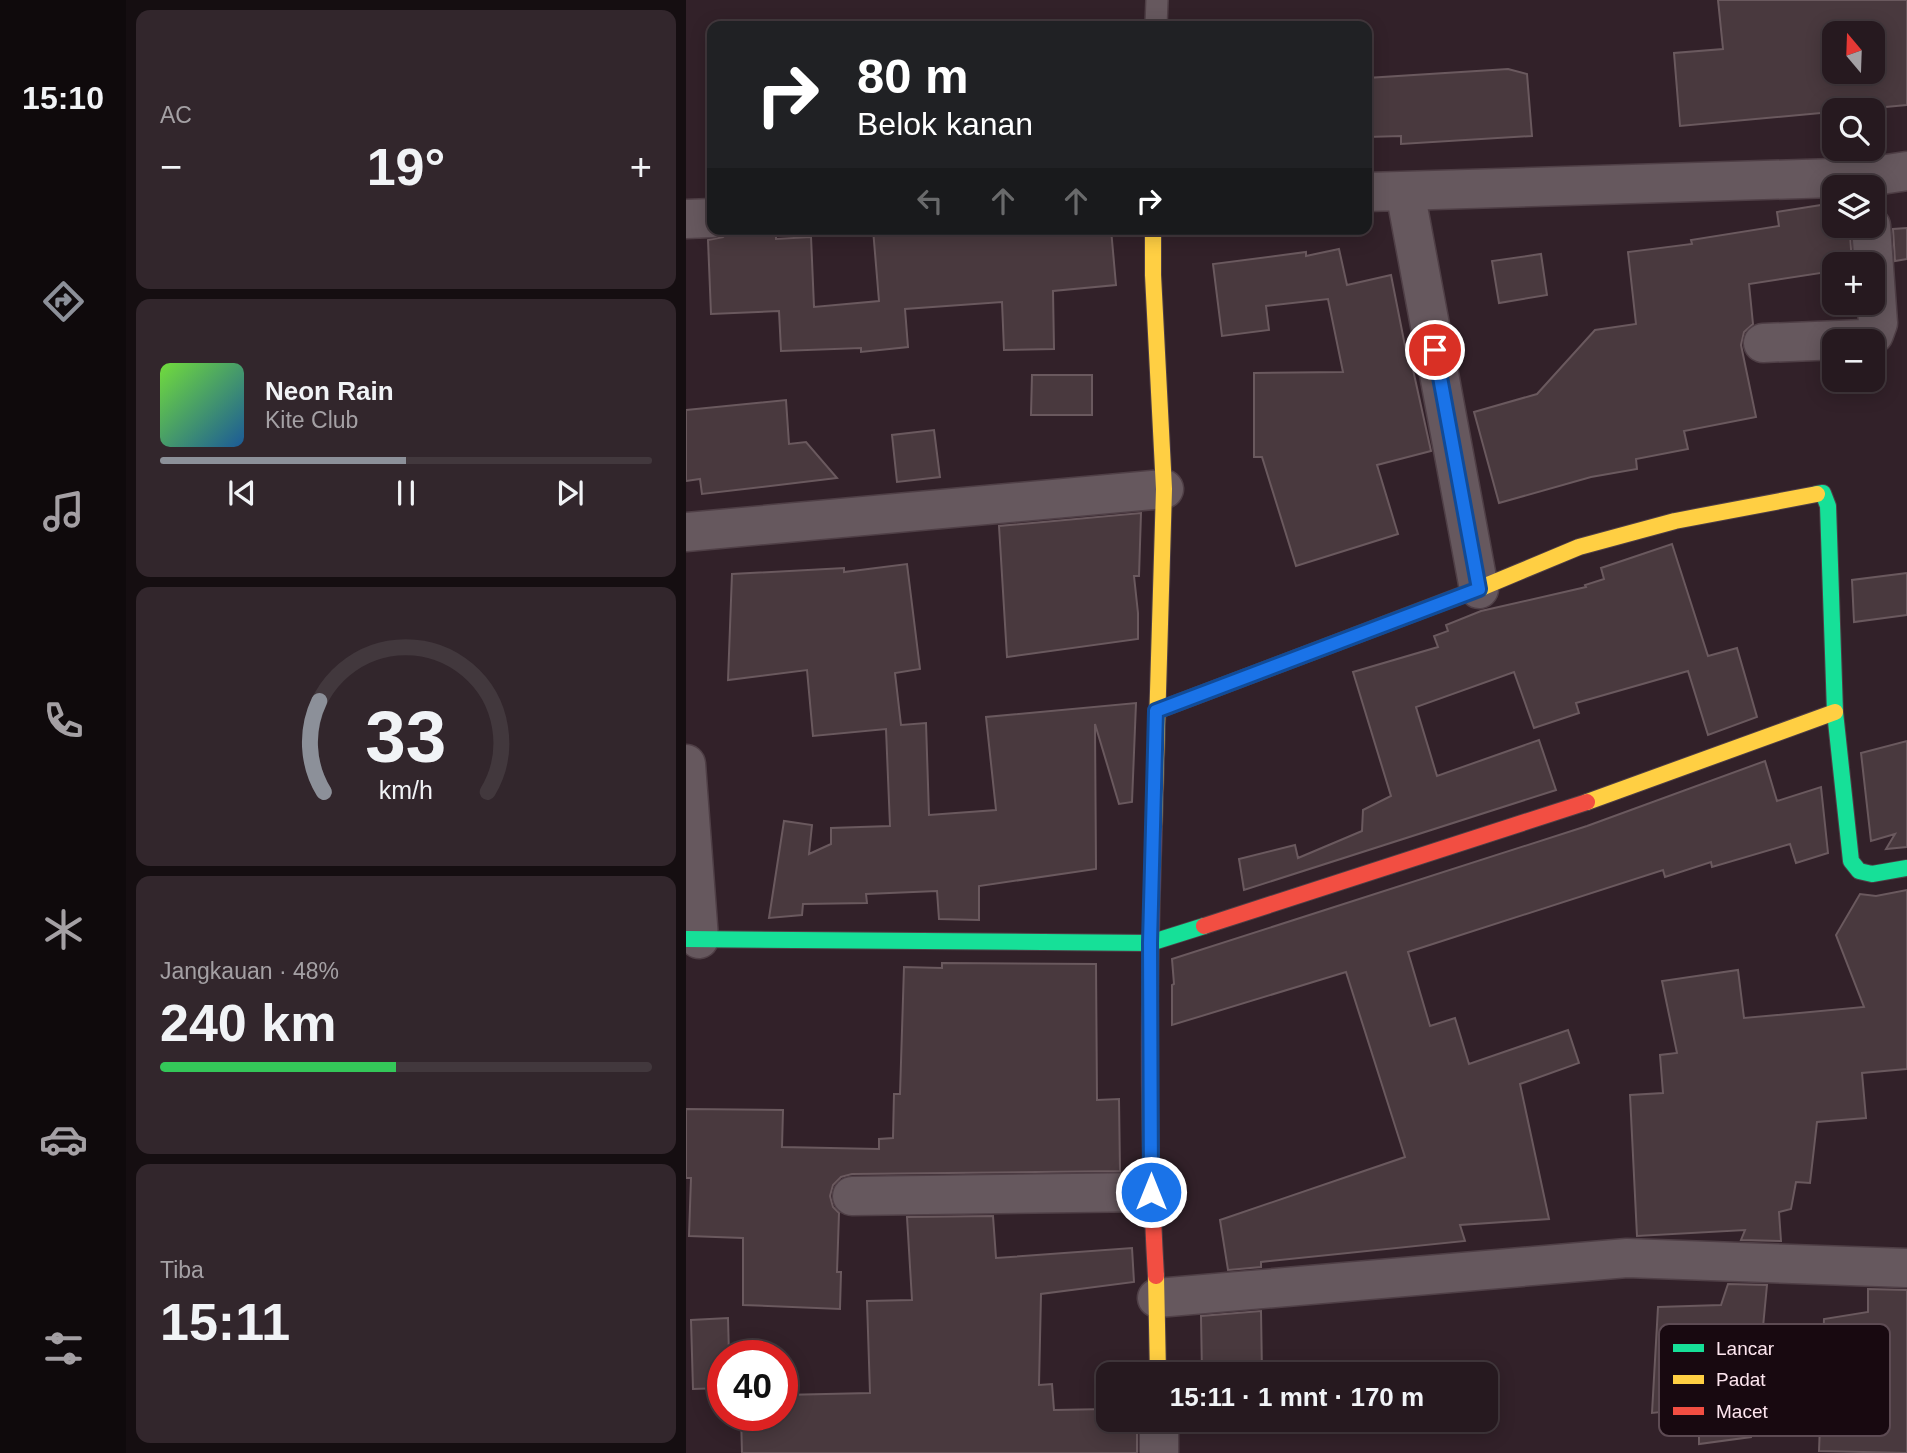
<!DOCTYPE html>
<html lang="id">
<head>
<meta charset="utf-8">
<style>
	body { margin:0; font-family:Helvetica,sans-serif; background:#32262c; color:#f1f3f6; height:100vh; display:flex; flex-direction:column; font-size:26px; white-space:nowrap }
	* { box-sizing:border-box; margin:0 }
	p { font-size:23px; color:#a4a0a4 }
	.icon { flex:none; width:38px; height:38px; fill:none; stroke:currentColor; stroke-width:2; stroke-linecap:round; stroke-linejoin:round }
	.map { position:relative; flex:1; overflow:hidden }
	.panel { display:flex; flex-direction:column; gap:10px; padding:10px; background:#150e11; width:560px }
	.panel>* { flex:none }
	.guide { position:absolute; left:21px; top:21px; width:665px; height:214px; border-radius:14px; box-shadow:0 4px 18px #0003,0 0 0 2px #42383d; background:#202124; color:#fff; overflow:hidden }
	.needle { width:46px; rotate:341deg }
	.controls { position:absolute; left:1136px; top:21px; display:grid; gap:14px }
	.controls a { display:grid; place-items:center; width:63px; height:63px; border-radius:14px; background:#26191f; box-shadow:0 4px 18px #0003,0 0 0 2px #42383d; font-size:35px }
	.speed { position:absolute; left:21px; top:1340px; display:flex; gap:14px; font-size:35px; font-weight:700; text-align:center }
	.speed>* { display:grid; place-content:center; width:91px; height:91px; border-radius:50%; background:#26191f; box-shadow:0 4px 18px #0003,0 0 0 2px #42383d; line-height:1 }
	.speed .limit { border:10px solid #d22; background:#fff; color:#111 }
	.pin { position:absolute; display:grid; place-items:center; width:60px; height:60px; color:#fff; margin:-30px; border:4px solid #fff; border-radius:50%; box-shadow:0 2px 7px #0007 }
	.me { position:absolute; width:77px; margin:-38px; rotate:0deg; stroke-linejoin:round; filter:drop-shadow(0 0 5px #0008) }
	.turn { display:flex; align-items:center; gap:24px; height:147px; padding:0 35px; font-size:32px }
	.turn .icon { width:91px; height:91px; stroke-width:2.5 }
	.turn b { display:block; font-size:49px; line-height:60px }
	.lanes { display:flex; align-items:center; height:66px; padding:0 35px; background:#0003; justify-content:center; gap:35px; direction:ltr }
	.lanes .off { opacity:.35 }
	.big { font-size:52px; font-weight:700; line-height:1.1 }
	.panel .tile { flex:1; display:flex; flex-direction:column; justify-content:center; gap:10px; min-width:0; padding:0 24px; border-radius:14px; background:#32262c }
	.panel .dial { align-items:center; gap:0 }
	.dial svg { height:182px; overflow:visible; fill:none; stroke:#42383d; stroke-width:7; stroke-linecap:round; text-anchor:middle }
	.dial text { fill:#f1f3f6; stroke:none }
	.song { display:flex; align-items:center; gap:21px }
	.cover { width:84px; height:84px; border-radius:10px; background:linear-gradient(135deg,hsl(100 70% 55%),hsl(210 70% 35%)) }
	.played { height:7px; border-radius:4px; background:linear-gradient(90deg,#8c9099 50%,#42383d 50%) }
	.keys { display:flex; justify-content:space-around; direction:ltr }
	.heat { display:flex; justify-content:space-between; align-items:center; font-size:38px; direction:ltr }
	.charge { height:10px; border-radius:5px; background:linear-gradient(90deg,#34c759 48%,#42383d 0) }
	.trip { position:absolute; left:410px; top:1362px; width:402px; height:70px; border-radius:14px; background:#26191f; box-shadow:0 4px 18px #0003,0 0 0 2px #42383d; font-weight:700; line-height:70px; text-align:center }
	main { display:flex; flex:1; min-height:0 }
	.tabs { display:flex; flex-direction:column; width:126px; justify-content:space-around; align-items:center; background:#0f0a0c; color:#a4a0a4 }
	.tabs .icon { width:49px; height:49px }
	.tabs .selected { color:#8c9099 }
	.tabs b { font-size:32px; color:#f1f3f6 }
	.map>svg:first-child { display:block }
	.building { fill:#49393e; stroke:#6a595e; stroke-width:2; fill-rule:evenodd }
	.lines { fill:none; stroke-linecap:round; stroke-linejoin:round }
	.lane-casing { stroke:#4f3f46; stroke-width:24 }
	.street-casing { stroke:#4f3f46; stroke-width:41 }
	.fast-casing { stroke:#4f3f46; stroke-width:18 }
	.slow-casing { stroke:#4f3f46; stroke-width:18 }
	.jam-casing { stroke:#4f3f46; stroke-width:18 }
	.lane { stroke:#66585e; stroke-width:21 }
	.street { stroke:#66585e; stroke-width:38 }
	.fast { stroke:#16e098; stroke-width:16 }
	.slow { stroke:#ffcf43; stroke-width:16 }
	.jam { stroke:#f24e42; stroke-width:16 }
	.route-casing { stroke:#114b97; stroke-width:18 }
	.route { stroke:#1a73e8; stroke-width:12 }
	.key { fill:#180910; stroke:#5d4b53; stroke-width:2 }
	.key-label { font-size:19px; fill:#fee6ef }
</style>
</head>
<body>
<main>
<nav class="tabs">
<b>15:10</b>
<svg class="icon selected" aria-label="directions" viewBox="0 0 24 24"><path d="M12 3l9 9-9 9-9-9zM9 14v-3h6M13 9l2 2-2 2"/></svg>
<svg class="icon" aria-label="music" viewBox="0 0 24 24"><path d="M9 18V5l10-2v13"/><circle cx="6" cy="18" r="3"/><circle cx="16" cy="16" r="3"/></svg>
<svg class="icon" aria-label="phone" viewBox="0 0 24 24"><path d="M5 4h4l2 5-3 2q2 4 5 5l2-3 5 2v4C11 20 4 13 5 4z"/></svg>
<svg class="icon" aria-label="climate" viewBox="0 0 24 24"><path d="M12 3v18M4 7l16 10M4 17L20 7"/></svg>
<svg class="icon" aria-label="car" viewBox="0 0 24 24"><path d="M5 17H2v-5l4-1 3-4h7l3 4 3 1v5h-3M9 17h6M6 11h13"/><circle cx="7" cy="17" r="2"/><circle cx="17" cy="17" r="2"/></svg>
<svg class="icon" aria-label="filters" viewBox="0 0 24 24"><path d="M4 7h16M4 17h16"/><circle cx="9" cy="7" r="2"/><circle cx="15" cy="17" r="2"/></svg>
</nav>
<section class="panel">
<div class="tile"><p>AC</p>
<div class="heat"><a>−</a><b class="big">19°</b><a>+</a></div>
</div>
<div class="tile">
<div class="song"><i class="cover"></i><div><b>Neon Rain</b><p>Kite Club</p></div></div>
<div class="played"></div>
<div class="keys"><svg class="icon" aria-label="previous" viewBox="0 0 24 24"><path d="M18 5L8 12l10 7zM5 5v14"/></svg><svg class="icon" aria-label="pause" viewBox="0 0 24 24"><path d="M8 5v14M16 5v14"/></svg><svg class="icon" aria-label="next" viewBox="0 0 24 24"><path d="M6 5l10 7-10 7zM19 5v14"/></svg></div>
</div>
<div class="tile dial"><svg viewBox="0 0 100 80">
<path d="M14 69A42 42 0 1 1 86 69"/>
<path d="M14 69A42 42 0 0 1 12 29" stroke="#8c9099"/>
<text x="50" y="56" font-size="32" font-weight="700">33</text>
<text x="50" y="72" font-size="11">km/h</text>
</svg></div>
<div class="tile"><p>Jangkauan · 48%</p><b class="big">240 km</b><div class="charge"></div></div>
<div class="tile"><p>Tiba</p><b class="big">15:11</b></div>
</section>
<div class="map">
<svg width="1221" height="1453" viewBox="0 0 1221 1453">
	<rect width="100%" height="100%" fill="#322129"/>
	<path class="building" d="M1032,0H1221V105L994,126L988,53L1037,49ZM1148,33H1186V72H1148Z
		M822,69L841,74L846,136L715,144V136L681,137V78Z
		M1148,203V226H1158L1159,235L1164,234L1166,264H1148V271L1063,284L1067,324L1058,332L1055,345L1070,417L998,431L1002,449L950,459L951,469L905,477L813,503L788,412L851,394L909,330L950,324L942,252L1006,244L1005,240L1093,226L1091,212Z
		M1221,228V259L1209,261L1207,229Z
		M90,229V239L125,237L128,307L193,301L187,229H366V235L425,229L430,285L367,291L368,349L318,350L316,302L219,309L222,347L175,352V348L95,351L93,311L25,314L22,240L37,237L43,231Z
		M653,249L661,285L705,275L721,356H724L745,451L691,465L712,534L610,566L576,457H568V373L657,372L642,299L580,306L583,330L536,336L527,264L620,252V256Z
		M855,254L861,295L813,303L806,261Z
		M346,375H406V415H345Z
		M100,400L103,444L120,442L151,478L16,494L14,479L0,481V410Z
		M248,430L254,477L211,482L206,435Z
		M455,513L453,576H448L452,613V639L321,657L313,526Z
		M986,544L1022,656L1051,648L1071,717L1022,735L1002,671L890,703L893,713L848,728L828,672L730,707L751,776L853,740L870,790L558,890L553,859L609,845L612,858L676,831L677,810L705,796L667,672L752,647L748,636L762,631L760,625L795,611L900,587L899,585L918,579L915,568Z
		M221,564L234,669L209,673L215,725L240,723L243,815L310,810L300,717L450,703L446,802L433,804L409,724L410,869L293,886V920L253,919L251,891L180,894L181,903L117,904L116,915L83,918L98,821L126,825L123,854L145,844V828L204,826L200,729L127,736L121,670L42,680L46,574L158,568V572Z
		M1221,573V615L1168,622L1166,580Z
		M1221,741V847L1200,849L1209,834L1185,841L1175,753Z
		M1079,761L1091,801L1135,787L1142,853L1110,863L1104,844L1026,867L1025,862L979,877L977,870L722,952L744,1026L769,1018L783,1064L882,1030L893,1063L834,1084L863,1219L774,1225L779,1241L575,1262V1267L542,1270L534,1220L719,1157L660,972L486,1025V985L488,984L486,959L901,826Z
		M1221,890V1069L1176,1073L1180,1118L1131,1122L1124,1183L1110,1182L1105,1209L1093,1212L1095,1241L1055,1240L1059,1230L951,1236L944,1095L977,1093L974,1055L991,1053L976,981L1052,970L1058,1018L1178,1007L1150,935L1174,894L1190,896Z
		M256,963L410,964L411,1100L433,1099L434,1171L166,1174L155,1177L147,1185L144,1196L147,1207L153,1213L151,1272H155L154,1309L57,1305V1238L3,1236L5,1178H0V1109L97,1110L96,1147L193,1149V1139L207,1138L208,1094H214L218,967L256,968Z
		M307,1216L310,1258L446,1248L448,1282L355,1294L353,1385L366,1384L368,1410L422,1409V1419H451V1453H56L55,1416H96V1395L184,1393L181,1301L226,1300L221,1217Z
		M1042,1284L1081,1285L1077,1327L1085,1326L1065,1437L1013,1444V1408L966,1413L972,1307L1035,1305Z
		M1182,1289L1221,1290V1453L1133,1451L1138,1319L1182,1312Z
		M575,1311L576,1374H516L515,1316Z
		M42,1318L43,1356H37V1388L7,1389L5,1320Z"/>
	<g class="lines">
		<defs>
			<path id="lane" d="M470,26L471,0"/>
			<path id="street" d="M719,191L793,589
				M681,192L1181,177L1221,171
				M0,219L26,218
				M1077,343L1178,339L1188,334L1192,323L1185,226
				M0,532L478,489
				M0,764L13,939
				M166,1196L465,1192
				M471,1298L941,1258L1221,1268
				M473,1419V1453"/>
			<path id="fast" d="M1131,494L1137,493L1142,506L1149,712L1165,861L1173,871L1186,874L1221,868
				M470,711L797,587
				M0,939L464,943L518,926"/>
			<path id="slow" d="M467,229V275L478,489L468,827
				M797,587L893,547L989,521L1131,494
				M901,802L1149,712
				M470,1276L472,1374"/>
			<path id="jam" d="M468,827C463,977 461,1127 470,1276
				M518,926L901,802"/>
		</defs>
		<use href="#lane" class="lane-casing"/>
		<use href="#street" class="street-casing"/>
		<use href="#fast" class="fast-casing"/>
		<use href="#slow" class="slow-casing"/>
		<use href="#jam" class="jam-casing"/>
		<use href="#lane" class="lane"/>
		<use href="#street" class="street"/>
		<use href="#fast" class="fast"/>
		<use href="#slow" class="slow"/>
		<use href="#jam" class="jam"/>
	</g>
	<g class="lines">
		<defs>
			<path id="route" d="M465,1192L464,943L470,711L793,589L749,350"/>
		</defs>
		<use href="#route" class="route-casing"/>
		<use href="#route" class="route"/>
	</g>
	<rect x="973" y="1324" width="231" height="112" rx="10" class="key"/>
	<rect x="987" y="1344" width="31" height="8" fill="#16e098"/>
	<rect x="987" y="1375" width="31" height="9" fill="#ffcf43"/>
	<rect x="987" y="1407" width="31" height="8" fill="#f24e42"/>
	<g class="key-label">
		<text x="1030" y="1355">Lancar</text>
		<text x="1030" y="1386">Padat</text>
		<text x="1030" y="1418">Macet</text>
	</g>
</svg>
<div class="controls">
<a><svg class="needle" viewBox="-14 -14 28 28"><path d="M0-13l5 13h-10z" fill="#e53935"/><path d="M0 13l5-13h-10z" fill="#a4a0a4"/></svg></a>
<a><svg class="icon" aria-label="search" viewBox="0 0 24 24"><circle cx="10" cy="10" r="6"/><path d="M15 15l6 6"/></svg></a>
<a><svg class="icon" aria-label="layers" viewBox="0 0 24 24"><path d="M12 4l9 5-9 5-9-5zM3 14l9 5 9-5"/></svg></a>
<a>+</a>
<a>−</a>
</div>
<div class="speed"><div class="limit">40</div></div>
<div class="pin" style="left:749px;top:350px;background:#d93025"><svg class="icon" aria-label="arrive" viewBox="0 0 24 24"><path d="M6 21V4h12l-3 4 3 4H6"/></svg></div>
<svg class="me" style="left:465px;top:1192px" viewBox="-20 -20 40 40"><circle r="17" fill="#1a73e8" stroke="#fff" stroke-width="3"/><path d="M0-11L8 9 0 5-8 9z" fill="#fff"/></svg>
<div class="trip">15:11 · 1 mnt · 170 m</div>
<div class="guide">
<div class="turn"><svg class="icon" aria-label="right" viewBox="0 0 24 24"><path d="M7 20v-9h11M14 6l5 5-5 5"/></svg><div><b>80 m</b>Belok kanan</div></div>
<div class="lanes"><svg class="icon off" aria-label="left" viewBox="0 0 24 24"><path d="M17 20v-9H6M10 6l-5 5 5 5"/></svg><svg class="icon off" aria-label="ahead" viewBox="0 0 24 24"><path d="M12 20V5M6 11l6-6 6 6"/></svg><svg class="icon off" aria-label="ahead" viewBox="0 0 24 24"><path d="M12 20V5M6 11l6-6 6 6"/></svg><svg class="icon" aria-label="right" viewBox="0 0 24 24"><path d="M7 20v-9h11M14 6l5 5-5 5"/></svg></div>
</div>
</div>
</main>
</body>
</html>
